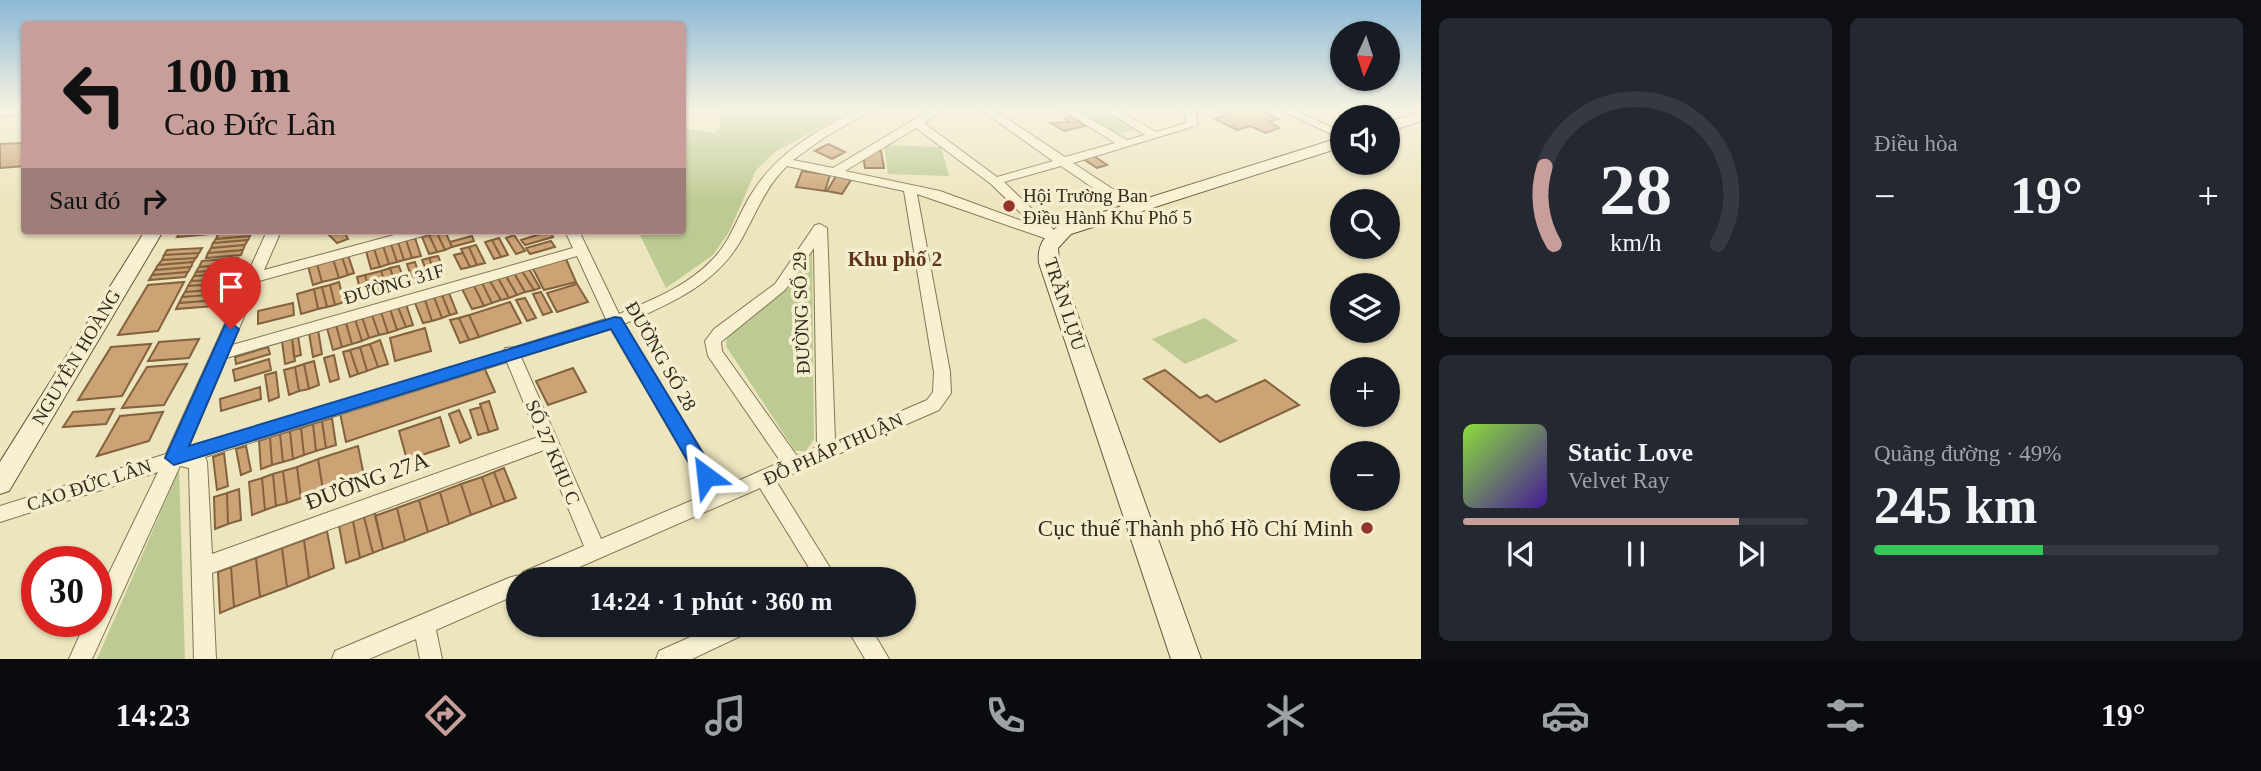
<!DOCTYPE html>
<html lang="vi">
<head>
<meta charset="utf-8">
<style>
	body { margin:0; font-family:Georgia,serif; background:#242831; color:#f1f3f6; height:100vh; display:flex; flex-direction:column; font-size:26px; white-space:nowrap }
	* { box-sizing:border-box; margin:0 }
	p { font-size:23px; color:#9ea1a6 }
	.icon { flex:none; width:38px; height:38px; fill:none; stroke:currentColor; stroke-width:2; stroke-linecap:round; stroke-linejoin:round }
	.map { position:relative; flex:1; overflow:hidden }
	.side { display:flex; flex-direction:column; gap:18px; padding:18px; background:#0d0f14; width:840px }
	.side>* { flex:none }
	.banner { position:absolute; left:21px; top:21px; width:665px; height:214px; border-radius:7px; box-shadow:0 2px 5px #0004; background:#c79e99; color:#111; overflow:hidden }
	.needle { width:46px; rotate:183deg }
	.tools { position:absolute; left:1330px; top:21px; display:grid; gap:14px }
	.tools a { display:grid; place-items:center; width:70px; height:70px; border-radius:50%; background:#171b24; box-shadow:0 2px 5px #0004; font-size:35px }
	.speed { position:absolute; left:21px; top:546px; display:flex; gap:14px; font-size:35px; font-weight:700; text-align:center }
	.speed>* { display:grid; place-content:center; width:91px; height:91px; border-radius:50%; background:#171b24; box-shadow:0 2px 5px #0004; line-height:1 }
	.speed .limit { border:10px solid #d22; background:#fff; color:#111 }
	.pin { position:absolute; display:grid; place-items:center; width:60px; height:60px; color:#fff; margin:-72px -30px; border-radius:50% 50% 50% 0; rotate:-45deg; box-shadow:0 0 7px #0007 }
	.pin .icon { rotate:45deg }
	.me { position:absolute; width:77px; margin:-38px; rotate:330deg; stroke-linejoin:round; filter:drop-shadow(0 0 5px #0008) }
	.turn { display:flex; align-items:center; gap:24px; height:147px; padding:0 28px; font-size:32px }
	.turn .icon { width:91px; height:91px; stroke-width:2.5 }
	.turn b { display:block; font-size:49px; line-height:60px }
	.then { display:flex; align-items:center; height:66px; padding:0 28px; background:#0003; gap:14px; font-size:26px }
	.big { font-size:52px; font-weight:700; line-height:1.1 }
	.side .widget { flex:1; display:flex; flex-direction:column; justify-content:center; gap:10px; min-width:0; padding:0 24px; border-radius:10px; background:#242831 }
	.side .dial { align-items:center; gap:0 }
	.dial svg { height:182px; overflow:visible; fill:none; stroke:#363941; stroke-width:7; stroke-linecap:round; text-anchor:middle }
	.dial text { fill:#f1f3f6; stroke:none }
	.song { display:flex; align-items:center; gap:21px }
	.cover { width:84px; height:84px; border-radius:10px; background:linear-gradient(135deg,hsl(90 70% 55%),hsl(260 70% 35%)) }
	.played { height:7px; border-radius:4px; background:linear-gradient(90deg,#c79e99 80%,#363941 80%) }
	.keys { display:flex; justify-content:space-around; direction:ltr }
	.heat { display:flex; justify-content:space-between; align-items:center; font-size:38px; direction:ltr }
	.charge { height:10px; border-radius:5px; background:linear-gradient(90deg,#34c759 49%,#363941 0) }
	.side .tiles { flex:1; display:grid; gap:18px; grid-template-columns:repeat(2,1fr) }
	.trip { position:absolute; left:506px; top:567px; width:410px; height:70px; border-radius:35px; background:#171b24; box-shadow:0 2px 5px #0004; font-weight:700; line-height:70px; text-align:center }
	.tab-bar { display:flex; height:112px; justify-content:space-around; align-items:center; background:#090b0e; color:#9ea1a6 }
	.tab-bar .icon { width:49px; height:49px }
	.tab-bar .on { color:#c79e99 }
	.tab-bar b { font-size:32px; color:#f1f3f6 }
	main { display:flex; flex:1; min-height:0 }
	.map>svg:first-child { display:block }
	.green { fill:#bdca93 }
	.building { fill:#cba375; stroke:#84623e; stroke-width:2 }
	.lines { fill:none; stroke-linecap:round; stroke-linejoin:round }
	.street-casing { stroke:#857557; stroke-width:2 }
	.secondary-casing { stroke:#66563b; stroke-width:2 }
	.street { fill:#f8f1d1; fill-rule:evenodd }
	.secondary { fill:#f8f1d1; fill-rule:evenodd }
	.route { fill:#1a73e8; stroke:#114b97; stroke-width:2 }
	.poi-dot { fill:#933528; stroke:#f4eece; stroke-width:2.5 }
	.labels { text-anchor:middle; dominant-baseline:central; stroke-width:7; stroke-linejoin:round; paint-order:stroke }
	.poi-label { font-size:19px; fill:#342b1c; stroke:#f4eece; text-anchor:start }
	.street-label { font-size:19px; fill:#342b1c; stroke:#f4eece }
	.neighbourhood-label { font-size:21px; font-weight:bold; fill:#60331c; stroke:#f4eece }
	.near-street-label { font-size:23px; fill:#342b1c; stroke:#f4eece }
	.near-poi-label { font-size:23px; fill:#342b1c; stroke:#f4eece; text-anchor:end }
</style>
</head>
<body>
<main>
<div class="map">
<svg width="1421" height="659" viewBox="0 0 1421 659">
	<rect width="100%" height="100%" fill="#ede5be"/>
	<path class="green" d="M720,110H852L775,152L756,170L729,232L713,255L666,288L638,231H682L683,166L686,161L683,128L715,133L720,127Z
		M1075,110H1104L1137,129L1117,135Z
		M884,145L941,147L949,176L888,174Z
		M812,249L814,439L806,451H795L726,346L727,335L789,287Z
		M1205,318L1238,341L1185,364L1152,339Z
		M179,470L185,659H97Z"/>
	<path class="building" d="M1219,110H1260L1278,119L1270,122L1279,128L1266,133L1250,126L1237,130L1215,119L1227,114Z
		M1071,117L1085,126L1064,131L1051,123L1070,122L1065,119Z
		M24,143V166L0,168V144Z
		M828,144L845,152L832,159L815,151Z
		M869,151H881L884,168H865L863,155Z
		M1091,154L1107,165L1097,168L1080,157Z
		M802,171L830,175L825,191L796,187Z
		M836,176L851,180L842,194L827,191Z
		M211,231L210,234L177,237L180,232Z
		M252,231L250,236L216,239L218,234Z
		M344,231L348,239L337,243L328,234Z
		M445,231L452,247L445,250L437,233Z
		M550,231L553,237L525,245L521,240Z
		M437,233L445,250L437,252L429,235Z
		M429,235L437,252L429,254L422,237Z
		M514,235L525,251L516,254L506,238Z
		M250,236L248,240L213,243L216,239Z
		M472,236L474,241L452,247L450,242Z
		M415,238L421,256L412,258L406,240Z
		M499,238L508,255L501,257L492,240Z
		M248,240L245,245L211,248L213,243Z
		M406,240L412,258L404,260L398,242Z
		M492,240L501,257L494,259L485,242Z
		M551,241L555,247L530,254L526,248Z
		M398,242L404,260L397,262L391,244Z
		M391,244L397,262L389,264L383,246Z
		M245,245L243,250L208,253L211,248Z
		M476,245L485,263L477,265L469,247Z
		M383,246L389,264L380,267L374,249Z
		M469,247L477,265L470,267L461,249Z
		M202,248L199,253L164,255L167,250Z
		M374,249L380,267L371,269L366,251Z
		M243,250L241,255L206,258L208,253Z
		M199,253L196,258L162,260L164,255Z
		M463,253L470,267L461,269L454,255Z
		M348,255L354,273L348,275L342,257Z
		M438,256L445,273L436,275L429,258Z
		M342,257L348,275L339,278L333,259Z
		M196,258L193,262L158,265L162,260Z
		M238,258L235,264L199,267L202,261Z
		M429,258L436,275L429,277L422,260Z
		M333,259L339,278L322,282L317,264Z
		M566,259L576,282L544,290L532,267Z
		M193,262L191,267L155,270L158,265Z
		M415,262L421,281L413,283L407,264Z
		M235,264L233,269L196,272L199,267Z
		M317,264L322,282L313,285L308,266Z
		M399,266L406,286L397,288L390,268Z
		M191,267L188,272L152,275L155,270Z
		M390,268L397,288L388,291L381,271Z
		M233,269L231,273L194,276L196,272Z
		M529,269L540,288L534,290L522,271Z
		M381,271L388,291L371,295L365,275Z
		M522,271L534,290L525,292L514,273Z
		M188,272L185,277L149,280L152,275Z
		M231,273L228,279L191,281L194,276Z
		M514,273L525,292L517,295L506,276Z
		M365,275L371,295L362,298L357,277Z
		M506,276L517,295L509,298L498,278Z
		M498,278L509,298L501,300L490,281Z
		M228,279L226,283L188,286L191,281Z
		M490,281L501,300L492,303L482,283Z
		M184,282L158,331L118,335L148,285Z
		M339,282L344,302L335,305L330,285Z
		M226,283L223,289L185,292L188,286Z
		M482,283L492,303L484,306L474,286Z
		M577,284L588,302L557,312L547,293Z
		M330,285L335,305L327,307L322,287Z
		M474,286L484,306L472,309L462,289Z
		M322,287L327,307L318,309L314,289Z
		M223,289L220,294L182,297L185,292Z
		M314,289L318,309L301,314L297,294Z
		M541,292L552,312L543,315L533,294Z
		M449,293L457,313L450,315L442,295Z
		M220,294L218,300L179,303L182,297Z
		M442,295L450,315L442,318L434,297Z
		M434,297L442,318L432,321L425,300Z
		M525,298L536,318L527,321L516,300Z
		M218,300L214,306L176,309L179,303Z
		M425,300L432,321L423,323L415,303Z
		M510,302L521,323L479,337L469,315Z
		M293,303L294,315L258,324V311Z
		M406,304L413,325L406,327L398,307Z
		M398,307L406,327L397,330L390,309Z
		M390,309L397,330L388,333L381,312Z
		M381,312L388,333L379,335L372,315Z
		M372,315L379,335L369,338L362,317Z
		M469,315L479,337L469,340L459,318Z
		M362,317L369,338L362,341L355,319Z
		M459,318L469,340L460,343L450,320Z
		M355,319L362,341L352,344L346,323Z
		M346,323L352,344L342,347L336,325Z
		M336,325L342,347L333,350L327,328Z
		M425,328L431,351L395,361L390,338Z
		M318,330L322,354L313,357L309,333Z
		M298,336L301,355L294,357L292,338Z
		M292,338L295,361L285,364L282,341Z
		M199,339L189,358L148,361L159,342Z
		M380,340L388,364L378,367L370,344Z
		M151,344L122,396L78,400L111,347Z
		M370,344L378,367L367,371L360,347Z
		M268,347L270,354L236,364L235,357Z
		M360,347L367,371L358,374L350,350Z
		M350,350L358,374L350,377L343,352Z
		M334,355L339,379L330,382L324,358Z
		M269,359L271,370L235,381L233,370Z
		M314,361L319,385L309,389L304,364Z
		M187,364L164,405L122,408L147,367Z
		M304,364L309,389L299,391L295,367Z
		M295,367L299,391L289,395L284,370Z
		M484,367L495,392L346,442L340,413Z
		M573,368L586,392L548,405L536,381Z
		M1165,370L1200,398L1207,395L1216,402L1265,380L1299,405L1220,442L1144,379Z
		M276,372L279,397L269,401L265,375Z
		M260,387L261,399L221,411L220,399Z
		M489,401L498,429L489,432L480,404Z
		M481,407L489,432L478,435L470,410Z
		M114,409L106,424L63,427L73,412Z
		M459,410L471,438L460,443L449,414Z
		M163,412L149,441L97,456L120,416Z
		M440,417L449,446L407,460L399,431Z
		M332,418L336,445L326,448L322,421Z
		M322,421L326,448L316,451L313,424Z
		M313,424L316,451L304,455L301,428Z
		M301,428L304,455L293,459L290,431Z
		M290,431L293,459L283,462L280,434Z
		M280,434L283,462L272,465L270,437Z
		M270,437L272,465L261,469L259,441Z
		M246,446L251,471L241,475L236,449Z
		M358,446L364,476L323,490L318,459Z
		M224,453L228,486L217,490L213,457Z
		M318,459L323,490L301,498L297,467Z
		M297,467L301,498L287,503L283,471Z
		M504,468L516,498L505,502L494,472Z
		M283,471L287,503L276,506L273,474Z
		M494,472L505,502L492,507L482,477Z
		M273,474L276,506L265,510L262,478Z
		M482,477L492,507L471,515L461,484Z
		M262,478L265,510L252,515L249,482Z
		M461,484L471,515L449,524L440,492Z
		M239,489L241,520L228,524L227,493Z
		M440,492L449,524L428,532L419,500Z
		M227,493L228,524L215,529L214,497Z
		M419,500L428,532L405,541L397,508Z
		M397,508L405,541L383,549L375,516Z
		M375,513L383,549L373,553L364,517Z
		M364,517L373,553L360,558L353,521Z
		M353,521L360,558L346,563L339,526Z
		M327,531L334,568L309,578L304,540Z
		M304,540L309,578L287,587L282,548Z
		M282,548L287,587L260,597L256,558Z
		M256,558L260,597L234,607L231,567Z
		M231,567L234,607L220,613L218,572Z"/>
	<g class="lines">
		<defs>
			<path id="street" d="M0,110H24V115L0,116Z
				M859,110H873L825,137L793,160L833,168L930,110H943L924,123L997,177L1053,161L981,110H994L1065,157L1115,143L1063,110H1076L1127,140L1145,135L1105,110H1118L1156,132L1186,123L1183,110H1195L1198,125L1073,163L1137,205V211H1127L1061,166L1004,182L1058,234L1060,237L1058,240L1053,241L917,194L950,372L951,393L939,410L776,481L837,579H816L760,488L552,579H518V594L436,630L442,659H420L416,639L369,659H332L335,651L511,577L521,575L523,572L584,546L544,450L212,573L216,659H194L189,468L180,466L92,659H69L86,621H96V600L158,472L0,522V506L166,454L267,231H281L264,270L409,231H432L430,234L259,281L232,345L573,248L565,231H579L619,314C651,300 686,287 711,261C731,242 737,216 752,193C777,153 816,130 859,110ZM916,128L991,184L1033,225L940,191L845,171ZM787,166L904,191L934,372L933,392L927,400L835,440L827,228L820,224L815,225L775,284L714,329L705,341L708,356L781,462L724,487L624,324C669,304 716,285 741,240C756,214 765,187 787,166ZM814,248L817,447L797,456L722,351L721,342L785,290ZM577,256L606,319L515,347L505,348L504,351L188,448L226,358ZM611,329L707,494L601,539L521,357ZM507,362L538,437L212,554L207,462L205,457Z
				M1280,110H1294L1342,132V139Z
				M717,625H752L749,632L692,659H656L659,651Z
				M845,625H869L889,659H865Z"/>
			<path id="secondary" d="M1421,112V121L1388,132V122Z
				M1342,137V147L1071,234L1058,248L1059,263L1201,659H1171L1039,263C1037,246 1044,235 1059,226Z
				M145,231H163L9,491L0,494V462Z"/>
		</defs>
		<use href="#street" class="street-casing"/>
		<use href="#secondary" class="secondary-casing"/>
		<use href="#street" class="street"/>
		<use href="#secondary" class="secondary"/>
	</g>
	<linearGradient id="sky" x2="0" y2="1"><stop stop-color="#8cb8d6"/><stop offset="0.54" stop-color="#f7f3e2"/><stop offset="1" stop-color="#f7f3e2" stop-opacity="0"/></linearGradient>
	<rect width="1421" height="202" fill="url(#sky)"/>
	<path class="route" d="M615,317L621,318L713,470L716,476L713,482H700L611,329L174,465L165,458L225,325L231,323L239,329L189,446Z"/>
	<g class="poi-dot">
		<circle cx="1009" cy="206" r="7"/>
		<circle cx="1367" cy="528" r="7"/>
	</g>
	<g class="labels">
		<g class="poi-label">
			<text x="1023" y="195">Hội Trường Ban<tspan x="1023" dy="22">Điều Hành Khu Phố 5</tspan></text>
		</g>
		<g class="street-label">
			<text transform="translate(394 284) rotate(-16)">ĐƯỜNG 31F</text>
			<text transform="translate(1065 304) rotate(72)">TRẦN LỰU</text>
			<text transform="translate(801 313) rotate(-92)">ĐƯỜNG SỐ 29</text>
			<text transform="translate(661 356) rotate(60)">ĐƯỜNG SỐ 28</text>
			<text transform="translate(76 357) rotate(-59)">NGUYỄN HOÀNG</text>
			<text transform="translate(833 449) rotate(-24)">ĐỖ PHÁP THUẬN</text>
			<text transform="translate(553 452) rotate(67)">SỐ 27 KHU C</text>
			<text transform="translate(89 485) rotate(-18)">CAO ĐỨC LÂN</text>
		</g>
		<g class="neighbourhood-label">
			<text x="895" y="259">Khu phố 2</text>
		</g>
		<g class="near-street-label">
			<text transform="translate(367 481) rotate(-20)">ĐƯỜNG 27A</text>
		</g>
		<g class="near-poi-label">
			<text x="1353" y="528">Cục thuế Thành phố Hồ Chí Minh</text>
		</g>
	</g>
</svg>
<div class="tools">
<a><svg class="needle" viewBox="-14 -14 28 28"><path d="M0-13l5 13h-10z" fill="#e53935"/><path d="M0 13l5-13h-10z" fill="#9ea1a6"/></svg></a>
<a><svg class="icon" aria-label="sound" viewBox="0 0 24 24"><path d="M4 9h4l5-4v14l-5-4H4zM17 9q2 3 0 6"/></svg></a>
<a><svg class="icon" aria-label="search" viewBox="0 0 24 24"><circle cx="10" cy="10" r="6"/><path d="M15 15l6 6"/></svg></a>
<a><svg class="icon" aria-label="layers" viewBox="0 0 24 24"><path d="M12 4l9 5-9 5-9-5zM3 14l9 5 9-5"/></svg></a>
<a>+</a>
<a>−</a>
</div>
<div class="speed"><div class="limit">30</div></div>
<div class="pin" style="left:231px;top:329px;background:#d93025"><svg class="icon" aria-label="arrive" viewBox="0 0 24 24"><path d="M6 21V4h12l-3 4 3 4H6"/></svg></div>
<svg class="me" style="left:706px;top:476px" viewBox="-20 -20 40 40"><path d="M0-17L14 15 0 8-14 15z" fill="#1a73e8" stroke="#fff" stroke-width="4"/></svg>
<div class="trip">14:24 · 1 phút · 360 m</div>
<div class="banner">
<div class="turn"><svg class="icon" aria-label="left" viewBox="0 0 24 24"><path d="M17 20v-9H6M10 6l-5 5 5 5"/></svg><div><b>100 m</b>Cao Đức Lân</div></div>
<div class="then">Sau đó<svg class="icon" aria-label="right" viewBox="0 0 24 24"><path d="M7 20v-9h11M14 6l5 5-5 5"/></svg></div>
</div>
</div>
<section class="side">
<div class="tiles">
<div class="widget dial"><svg viewBox="0 0 100 80">
<path d="M14 69A42 42 0 1 1 86 69"/>
<path d="M14 69A42 42 0 0 1 10 35" stroke="#c79e99"/>
<text x="50" y="56" font-size="32" font-weight="700">28</text>
<text x="50" y="72" font-size="11">km/h</text>
</svg></div>
<div class="widget"><p>Điều hòa</p>
<div class="heat"><a>−</a><b class="big">19°</b><a>+</a></div>
</div>
<div class="widget">
<div class="song"><i class="cover"></i><div><b>Static Love</b><p>Velvet Ray</p></div></div>
<div class="played"></div>
<div class="keys"><svg class="icon" aria-label="previous" viewBox="0 0 24 24"><path d="M18 5L8 12l10 7zM5 5v14"/></svg><svg class="icon" aria-label="pause" viewBox="0 0 24 24"><path d="M8 5v14M16 5v14"/></svg><svg class="icon" aria-label="next" viewBox="0 0 24 24"><path d="M6 5l10 7-10 7zM19 5v14"/></svg></div>
</div>
<div class="widget"><p>Quãng đường · 49%</p><b class="big">245 km</b><div class="charge"></div></div>
</div>
</section>
</main>
<nav class="tab-bar">
<b>14:23</b>
<svg class="icon on" aria-label="directions" viewBox="0 0 24 24"><path d="M12 3l9 9-9 9-9-9zM9 14v-3h6M13 9l2 2-2 2"/></svg>
<svg class="icon" aria-label="music" viewBox="0 0 24 24"><path d="M9 18V5l10-2v13"/><circle cx="6" cy="18" r="3"/><circle cx="16" cy="16" r="3"/></svg>
<svg class="icon" aria-label="phone" viewBox="0 0 24 24"><path d="M5 4h4l2 5-3 2q2 4 5 5l2-3 5 2v4C11 20 4 13 5 4z"/></svg>
<svg class="icon" aria-label="climate" viewBox="0 0 24 24"><path d="M12 3v18M4 7l16 10M4 17L20 7"/></svg>
<svg class="icon" aria-label="car" viewBox="0 0 24 24"><path d="M5 17H2v-5l4-1 3-4h7l3 4 3 1v5h-3M9 17h6M6 11h13"/><circle cx="7" cy="17" r="2"/><circle cx="17" cy="17" r="2"/></svg>
<svg class="icon" aria-label="filters" viewBox="0 0 24 24"><path d="M4 7h16M4 17h16"/><circle cx="9" cy="7" r="2"/><circle cx="15" cy="17" r="2"/></svg>
<b>19°</b>
</nav>
</body>
</html>
